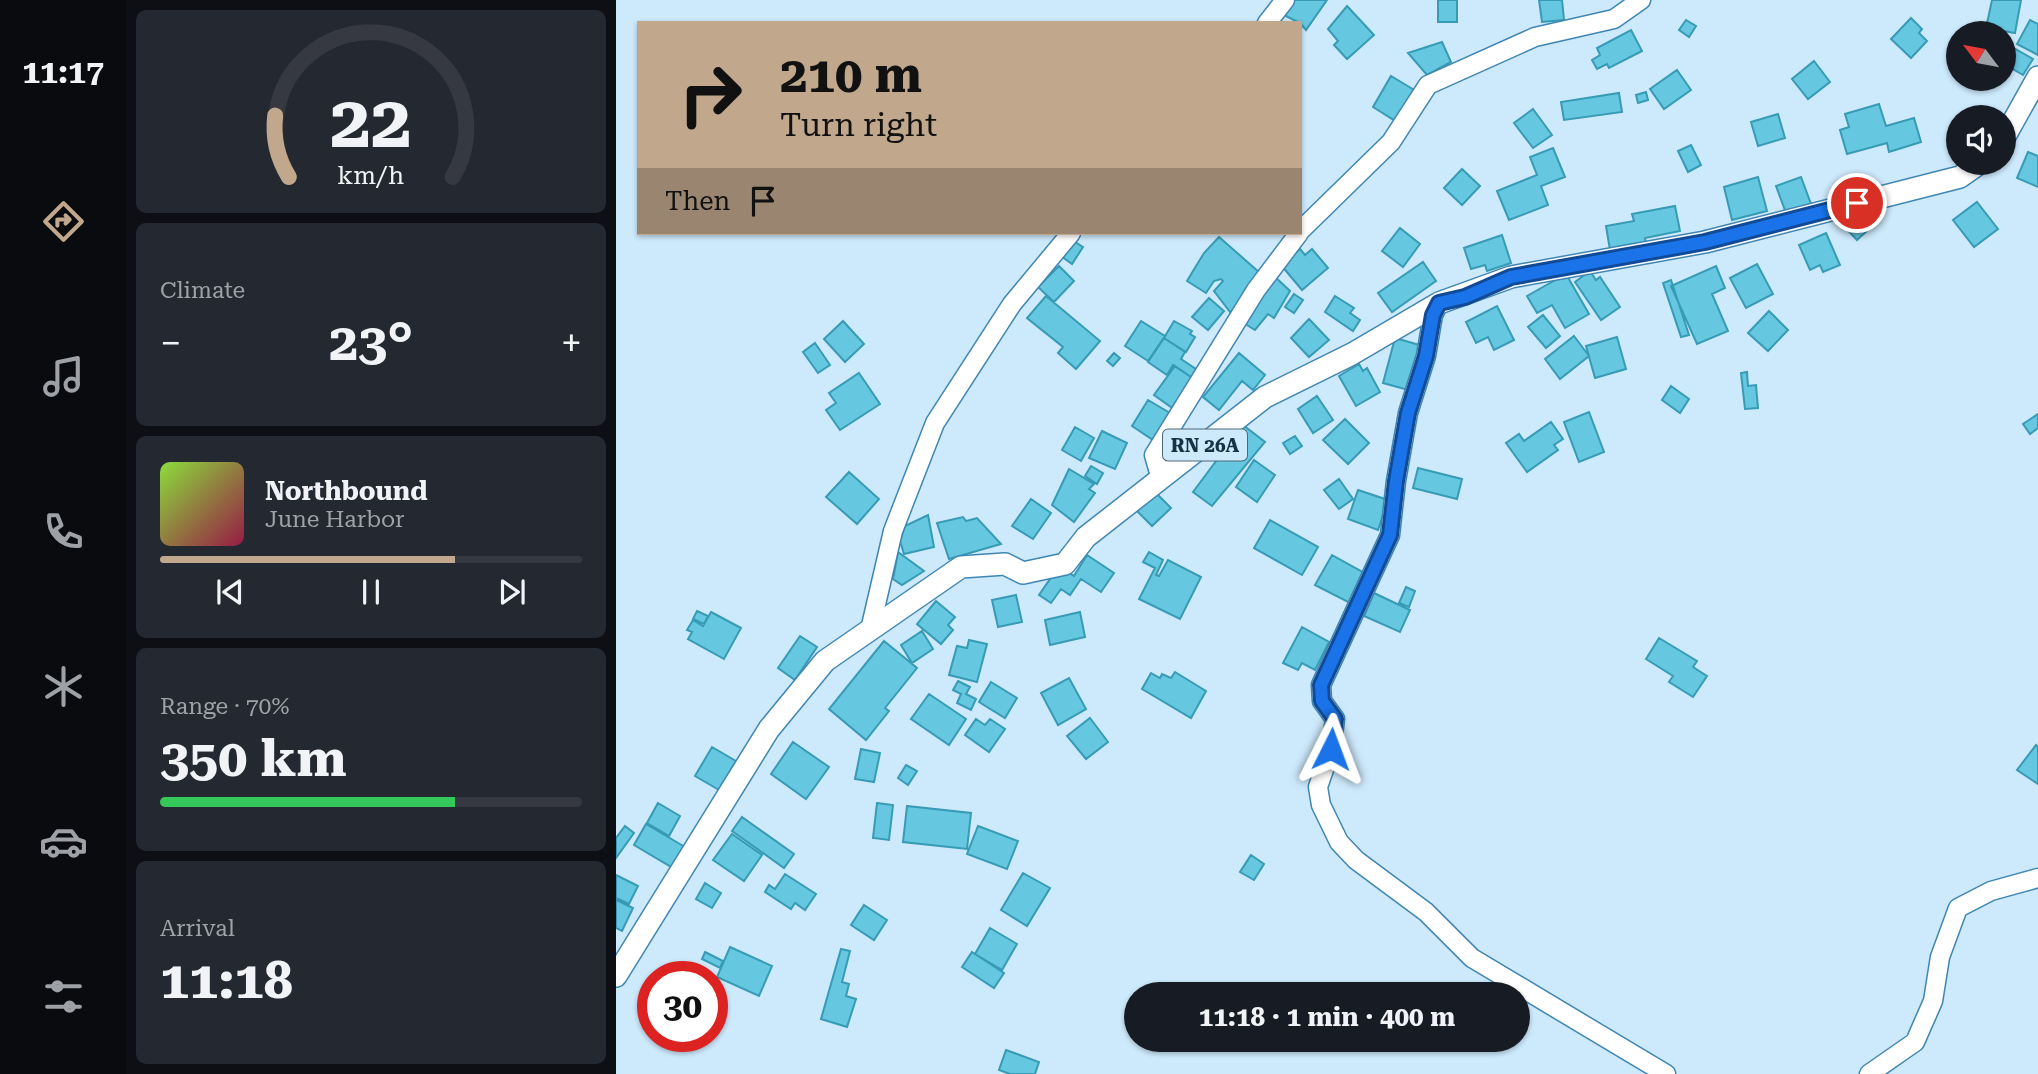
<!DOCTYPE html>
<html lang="en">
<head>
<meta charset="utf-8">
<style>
	body { margin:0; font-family:"Roboto Serif",serif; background:#242831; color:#f1f3f6; height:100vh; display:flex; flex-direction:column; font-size:26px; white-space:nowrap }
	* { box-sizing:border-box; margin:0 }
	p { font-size:23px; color:#9ea1a6 }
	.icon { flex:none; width:38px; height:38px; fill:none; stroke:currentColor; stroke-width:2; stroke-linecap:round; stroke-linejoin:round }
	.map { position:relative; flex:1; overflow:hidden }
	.sheet { display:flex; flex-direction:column; gap:10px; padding:10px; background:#0d0f14; width:490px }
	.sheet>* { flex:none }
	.top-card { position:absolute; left:21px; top:21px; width:665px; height:214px; border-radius:0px; box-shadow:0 2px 5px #0004; background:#c1a78c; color:#111; overflow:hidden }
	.needle { width:46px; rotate:302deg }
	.fabs { position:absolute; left:1330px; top:21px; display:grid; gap:14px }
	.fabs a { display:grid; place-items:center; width:70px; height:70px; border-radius:50%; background:#171b24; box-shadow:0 2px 5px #0004; font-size:35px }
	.speed { position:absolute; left:21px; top:961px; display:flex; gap:14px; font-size:35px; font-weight:700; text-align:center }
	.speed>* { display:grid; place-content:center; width:91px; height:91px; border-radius:50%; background:#171b24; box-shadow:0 2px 5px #0004; line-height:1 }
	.speed .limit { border:10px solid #d22; background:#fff; color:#111 }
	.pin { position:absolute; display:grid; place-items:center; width:60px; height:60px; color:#fff; margin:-30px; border:4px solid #fff; border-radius:50%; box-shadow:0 2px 7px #0007 }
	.me { position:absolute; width:77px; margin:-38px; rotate:3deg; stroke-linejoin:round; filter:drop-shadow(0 0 5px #0008) }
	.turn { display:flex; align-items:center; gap:24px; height:147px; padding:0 28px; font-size:32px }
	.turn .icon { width:91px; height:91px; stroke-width:2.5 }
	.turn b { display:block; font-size:49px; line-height:60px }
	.then { display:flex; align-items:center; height:66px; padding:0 28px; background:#0003; gap:14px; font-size:26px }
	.big { font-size:52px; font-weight:700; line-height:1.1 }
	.sheet .tile { flex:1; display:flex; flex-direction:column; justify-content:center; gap:10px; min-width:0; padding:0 24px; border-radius:10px; background:#242831 }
	.sheet .dial { align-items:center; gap:0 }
	.dial svg { height:182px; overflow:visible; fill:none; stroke:#363941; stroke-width:7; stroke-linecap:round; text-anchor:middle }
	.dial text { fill:#f1f3f6; stroke:none }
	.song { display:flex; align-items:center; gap:21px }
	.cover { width:84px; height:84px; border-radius:10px; background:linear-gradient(135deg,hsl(90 70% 55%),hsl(340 70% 35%)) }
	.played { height:7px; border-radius:4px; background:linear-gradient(90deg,#c1a78c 70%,#363941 70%) }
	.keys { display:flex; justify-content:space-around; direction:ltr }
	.heat { display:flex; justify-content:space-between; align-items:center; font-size:38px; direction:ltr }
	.charge { height:10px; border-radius:5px; background:linear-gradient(90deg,#34c759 70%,#363941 0) }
	.trip { position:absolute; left:508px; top:982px; width:406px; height:70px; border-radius:35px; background:#171b24; box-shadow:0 2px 5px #0004; font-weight:700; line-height:70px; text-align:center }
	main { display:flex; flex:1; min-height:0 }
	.tabs { display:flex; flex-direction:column; width:126px; justify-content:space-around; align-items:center; background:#090b0e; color:#9ea1a6 }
	.tabs .icon { width:49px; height:49px }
	.tabs .active { color:#c1a78c }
	.tabs b { font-size:32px; color:#f1f3f6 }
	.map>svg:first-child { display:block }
	.building { fill:#66c7e1; stroke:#379bb5; stroke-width:2 }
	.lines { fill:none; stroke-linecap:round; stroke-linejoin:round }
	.minor-casing { stroke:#3f86b2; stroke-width:21 }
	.major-casing { stroke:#3f86b2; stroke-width:24 }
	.minor { stroke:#fff; stroke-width:18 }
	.major { stroke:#fff; stroke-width:21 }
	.route-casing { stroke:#114b97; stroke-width:18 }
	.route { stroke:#1a73e8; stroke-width:12 }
	.labels { text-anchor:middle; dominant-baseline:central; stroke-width:6; stroke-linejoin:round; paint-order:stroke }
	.shield { fill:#cde9fc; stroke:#4c697b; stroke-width:2 }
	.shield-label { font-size:19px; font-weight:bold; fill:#143244 }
</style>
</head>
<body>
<main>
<nav class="tabs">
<b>11:17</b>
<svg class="icon active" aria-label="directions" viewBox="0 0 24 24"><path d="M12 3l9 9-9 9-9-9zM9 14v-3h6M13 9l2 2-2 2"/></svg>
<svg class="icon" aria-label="music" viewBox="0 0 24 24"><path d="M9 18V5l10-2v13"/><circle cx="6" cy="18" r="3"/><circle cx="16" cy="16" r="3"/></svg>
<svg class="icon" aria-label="phone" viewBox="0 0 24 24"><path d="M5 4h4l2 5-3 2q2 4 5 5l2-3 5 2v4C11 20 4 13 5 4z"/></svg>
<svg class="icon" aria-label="climate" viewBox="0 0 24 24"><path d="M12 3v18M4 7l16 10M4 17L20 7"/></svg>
<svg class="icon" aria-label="car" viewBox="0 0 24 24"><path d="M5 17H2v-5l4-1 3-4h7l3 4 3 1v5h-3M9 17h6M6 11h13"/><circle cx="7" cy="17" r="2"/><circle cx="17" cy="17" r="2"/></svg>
<svg class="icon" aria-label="filters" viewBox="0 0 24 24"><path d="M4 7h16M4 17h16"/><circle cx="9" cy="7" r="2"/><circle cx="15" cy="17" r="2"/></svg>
</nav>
<section class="sheet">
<div class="tile dial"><svg viewBox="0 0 100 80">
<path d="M14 69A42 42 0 1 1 86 69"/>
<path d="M14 69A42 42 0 0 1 8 42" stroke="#c1a78c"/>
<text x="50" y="56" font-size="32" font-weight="700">22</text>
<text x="50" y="72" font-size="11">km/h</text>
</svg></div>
<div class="tile"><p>Climate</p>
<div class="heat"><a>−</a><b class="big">23°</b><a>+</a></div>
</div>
<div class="tile">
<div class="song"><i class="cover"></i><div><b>Northbound</b><p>June Harbor</p></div></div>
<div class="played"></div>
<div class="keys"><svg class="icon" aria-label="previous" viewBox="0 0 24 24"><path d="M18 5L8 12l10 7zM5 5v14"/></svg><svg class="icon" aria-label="pause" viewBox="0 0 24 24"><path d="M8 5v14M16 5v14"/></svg><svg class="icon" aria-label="next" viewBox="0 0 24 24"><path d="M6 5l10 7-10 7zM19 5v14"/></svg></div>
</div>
<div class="tile"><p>Range · 70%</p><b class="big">350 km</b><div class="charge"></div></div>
<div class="tile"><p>Arrival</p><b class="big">11:18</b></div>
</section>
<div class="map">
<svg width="1422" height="1074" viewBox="0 0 1422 1074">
	<rect width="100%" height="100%" fill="#cde9fc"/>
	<path class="building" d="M678,0H711L690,30L684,23L668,15Z
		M822,0H841V22H822Z
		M923,0H946L948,20L926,22Z
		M1376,0H1405L1399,33L1370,28Z
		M731,6L758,35L731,59L718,45L722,41L712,29Z
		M1295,18L1306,29L1303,33L1311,41L1295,58L1275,39Z
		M1070,20L1080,26L1073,37L1063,30Z
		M1414,20L1422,24V55L1401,44Z
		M1015,30L1026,51L993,68L991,64L981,69L976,60L984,55L981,48Z
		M826,42L835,62L811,75L792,53Z
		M1391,44L1417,59L1407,75L1388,64Z
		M1198,61L1214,82L1192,99L1176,79Z
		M1061,70L1075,90L1048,109L1034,89Z
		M775,76L800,91L781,122L757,107Z
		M1030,92L1032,100L1022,103L1020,95Z
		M1003,93L1006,112L948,120L945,102Z
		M1263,104L1270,126L1298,118L1305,142L1273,152L1271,143L1231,154L1224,130L1233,127L1229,114Z
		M917,109L936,135L917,148L898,123Z
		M1162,114L1169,138L1142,146L1135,122Z
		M1075,145L1085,165L1072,172L1062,151Z
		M937,148L949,177L925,186L932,205L893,220L881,191L921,175L914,157Z
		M1412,152L1422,156V187L1401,178Z
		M846,169L864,186L846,205L828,188Z
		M1142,177L1151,211L1116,220L1108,187Z
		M1185,177L1195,204L1170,213L1160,186Z
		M1361,202L1382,229L1358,247L1337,220Z
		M1059,206L1064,231L1029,238L1030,243L994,250L990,226L1018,221L1016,214Z
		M1242,216L1253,229L1241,240L1229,227Z
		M784,228L804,244L787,267L766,251Z
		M1210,233L1224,265L1207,272L1204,265L1194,270L1183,245Z
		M886,235L895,263L871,271L869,265L855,269L848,248Z
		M603,237L644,273L627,304L614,312L598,291L607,281L605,279L598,281L590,293L571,281L588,253Z
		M456,240L467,247L456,264L445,256Z
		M684,249L689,255L696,249L712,268L686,290L665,265Z
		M807,262L820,281L776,312L762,293Z
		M1141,264L1157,294L1130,308L1114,278Z
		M443,266L458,281L438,302L422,287Z
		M1100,266L1109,288L1096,294L1112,331L1081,344L1055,286Z
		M974,271L980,280L984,277L1004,307L985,320L959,282Z
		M950,274L973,314L949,328L936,305L921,313L911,296Z
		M657,275L674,291L658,318L652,314L639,330L626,322Z
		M1055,280L1073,335L1065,337L1047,283Z
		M678,294L687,300L678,313L669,307Z
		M430,296L484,341L460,369L442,353L447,347L411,318Z
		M719,296L738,308L734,313L744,320L737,331L709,312Z
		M593,298L608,311L592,330L576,317Z
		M881,306L898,340L878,350L872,337L860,343L850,322Z
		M1153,311L1172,330L1152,351L1132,333Z
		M927,315L944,336L930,348L912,327Z
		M693,319L713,340L693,357L675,338Z
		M227,321L248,344L229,362L208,339Z
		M525,321L549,336L532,361L509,346Z
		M558,321L576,331L574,334L579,337L570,352L548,338Z
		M958,336L973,356L944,379L929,359Z
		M1001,337L1010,369L979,378L970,346Z
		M548,338L569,352L565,359L583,371L578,379L557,365L551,375L532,362Z
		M779,338L807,346L796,391L767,383Z
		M199,343L214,365L202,373L187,352Z
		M498,353L504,358L497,366L491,361Z
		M623,353L649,375L637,390L626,381L603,410L587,397Z
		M743,364L747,371L751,368L764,392L740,406L723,376Z
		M559,366L578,379L559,410L538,395Z
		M1131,372L1132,386L1140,385L1142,408L1129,409L1125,373Z
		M243,373L264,404L224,430L210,410L220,403L213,393Z
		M1055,386L1073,399L1064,413L1046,400Z
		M701,396L717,420L697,433L682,409Z
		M532,400L554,413L537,440L516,426Z
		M973,412L988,452L963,462L948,422Z
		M1422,414V428L1414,434L1407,424Z
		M729,419L753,443L732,464L707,440Z
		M935,422L947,439L938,445L942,450L911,472L890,443L903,434L908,441Z
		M627,425L649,442L596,506L577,492Z
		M459,427L478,438L465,461L446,450Z
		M486,431L511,443L499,469L473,458Z
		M679,436L686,446L674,454L667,443Z
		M638,460L659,475L641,502L620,487Z
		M475,466L487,473L481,484L469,476Z
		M802,468L846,479L841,499L797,488Z
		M453,469L478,484L473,489L479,493L458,522L436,505Z
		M233,472L263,499L241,524L210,497Z
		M723,479L737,499L723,509L708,490Z
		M742,490L772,500L762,530L732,519Z
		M538,491L555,508L536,526L519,509Z
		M415,499L435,513L417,539L396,526Z
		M312,515L318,547L288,554L284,541L289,526Z
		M347,517L350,521L361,518L385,544L333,559L321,523Z
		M654,520L702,547L686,575L638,548Z
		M282,552L308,571L286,585L277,579Z
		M533,552L547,560L540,575L543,576L552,560L585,577L564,619L523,599L539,568L527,562Z
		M471,555L498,573L485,592L465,579L454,595L445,589L435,603L423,595L443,566L458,576Z
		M716,555L750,574L734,603L699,585Z
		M790,587L799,591L793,607L783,603Z
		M758,593L794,610L784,632L748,616Z
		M400,595L406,622L382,627L376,600Z
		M320,601L339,617L332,625L337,630L325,644L301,624Z
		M81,611L92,616L88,624L77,619Z
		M95,612L125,628L108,659L72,639L76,632L71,630L77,620L87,626Z
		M464,612L469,637L434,645L429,620Z
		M686,627L713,642L699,670L686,663L682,670L667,663Z
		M306,631L317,649L296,663L285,645Z
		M184,636L201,647L179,680L162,668Z
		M1043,638L1081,661L1077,667L1091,676L1077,697L1053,682L1057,676L1030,659Z
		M353,640L371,644L361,682L333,675L341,646L351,648Z
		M268,641L301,668L269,708L273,711L250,740L213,709Z
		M559,672L590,691L575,718L526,689L535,673L544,678L546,674L555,678Z
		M453,678L470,709L442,725L425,693Z
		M342,681L354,687L350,694L360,699L355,710L341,703L345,694L337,690Z
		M375,682L401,698L389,718L363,702Z
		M313,694L350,719L333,745L295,719Z
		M474,718L492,742L470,759L451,736Z
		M360,719L369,725L374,719L389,729L373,752L349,735Z
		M177,742L213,767L190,799L155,774Z
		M1420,745L1422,747V784L1401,770Z
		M96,747L120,761L103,790L79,776Z
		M245,749L264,753L258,782L239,779Z
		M290,765L301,771L292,785L282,778Z
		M42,803L64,816L53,836L31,823Z
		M261,803L277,805L273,840L257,838Z
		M291,806L355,813L351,849L287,842Z
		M126,817L178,854L168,868L116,831Z
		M30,824L69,847L57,868L18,845Z
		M9,826L18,833L0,858V838Z
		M362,826L402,841L391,869L351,854Z
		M116,834L146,855L128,881L97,860Z
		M635,855L648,864L638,880L624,872Z
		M407,873L434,888L411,926L385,910Z
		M169,874L200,894L189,910L179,903L175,909L149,892L153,885L159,889Z
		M0,875L22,886L13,904L0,898Z
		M89,883L105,893L96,908L80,899Z
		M0,900L17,908L6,931L0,928Z
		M248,905L271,920L258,940L235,925Z
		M374,928L401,944L386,970L359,954Z
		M114,947L156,966L143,996L101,977Z
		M225,949L234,951L226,982L233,984L230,996L240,999L231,1027L205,1019Z
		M89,952L107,961L104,968L86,959Z
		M356,952L388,973L378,988L346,967Z
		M78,965L94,974L92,976H71Z
		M37,993V1016L27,1010Z
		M390,1050L423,1062L419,1074H394L383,1070Z"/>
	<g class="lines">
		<defs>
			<path id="minor" d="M651,23L669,0
				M684,231L775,142L812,85L919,37L998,19L1025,0
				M823,303L817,315L810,356L792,413L780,481L774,535L705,685L706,701L719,719L715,749L702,787L705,805L723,842L740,860L810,912L856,958L1050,1074
				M544,476L538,455L640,290L683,233
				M254,630L277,531L319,423L396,304L455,233
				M1253,1074L1299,1042L1317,1001L1324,957L1342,908L1375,891L1422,878"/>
			<path id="major" d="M1388,138L1422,77
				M0,976L153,729L209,661L345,567L389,564L407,573L449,564L470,537L649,397L736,354L823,303L895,277L1089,242L1344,177L1364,163"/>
		</defs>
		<use href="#minor" class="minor-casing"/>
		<use href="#major" class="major-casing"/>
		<use href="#minor" class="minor"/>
		<use href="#major" class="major"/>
	</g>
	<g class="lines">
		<defs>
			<path id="route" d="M715,749L719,719L706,701L705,685L774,535L780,481L792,413L810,356L817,315L823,303L849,297L895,277L1089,242L1241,203"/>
		</defs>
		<use href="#route" class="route-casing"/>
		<use href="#route" class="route"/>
	</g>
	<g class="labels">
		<rect class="shield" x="547" y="429.5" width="84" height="31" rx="5"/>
		<g class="shield-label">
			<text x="589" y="445">RN 26A</text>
		</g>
	</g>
</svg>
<div class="fabs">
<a><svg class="needle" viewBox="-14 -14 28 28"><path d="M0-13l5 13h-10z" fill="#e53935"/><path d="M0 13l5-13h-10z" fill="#9ea1a6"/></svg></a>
<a><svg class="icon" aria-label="sound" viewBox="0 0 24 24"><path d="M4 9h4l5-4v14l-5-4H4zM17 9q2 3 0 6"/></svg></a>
</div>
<div class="speed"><div class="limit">30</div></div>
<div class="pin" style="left:1241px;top:203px;background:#d93025"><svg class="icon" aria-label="arrive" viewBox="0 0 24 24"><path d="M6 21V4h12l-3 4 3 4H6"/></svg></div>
<svg class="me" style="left:715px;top:749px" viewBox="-20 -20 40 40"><path d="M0-17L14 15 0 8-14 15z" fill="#1a73e8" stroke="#fff" stroke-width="4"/></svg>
<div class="trip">11:18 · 1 min · 400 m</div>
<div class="top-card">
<div class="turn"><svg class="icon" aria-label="right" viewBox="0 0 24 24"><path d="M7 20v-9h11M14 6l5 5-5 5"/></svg><div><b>210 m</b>Turn right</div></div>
<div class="then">Then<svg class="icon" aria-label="arrive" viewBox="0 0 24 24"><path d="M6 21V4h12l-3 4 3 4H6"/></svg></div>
</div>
</div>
</main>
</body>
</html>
